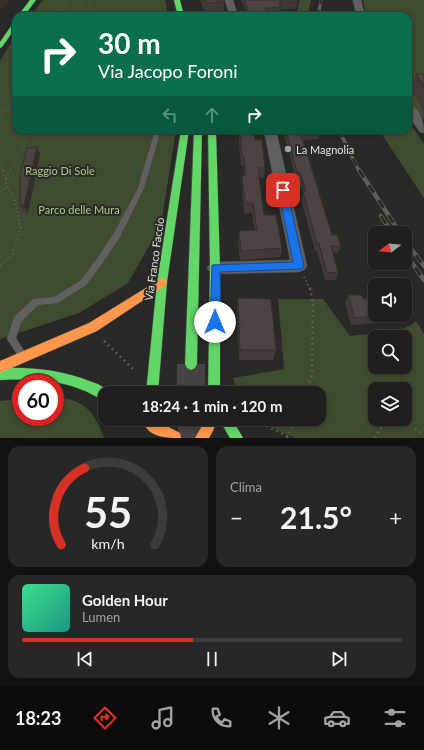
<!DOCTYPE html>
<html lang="it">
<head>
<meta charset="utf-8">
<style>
	body { margin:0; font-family:Lato,sans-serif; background:#272727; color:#f1f3f6; height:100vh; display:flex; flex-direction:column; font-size:15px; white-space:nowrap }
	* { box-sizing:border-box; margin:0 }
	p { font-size:13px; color:#a1a2a4 }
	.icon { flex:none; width:22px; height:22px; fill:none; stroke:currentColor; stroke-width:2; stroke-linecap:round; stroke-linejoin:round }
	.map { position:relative; height:438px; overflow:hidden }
	.panel { display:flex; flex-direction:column; gap:8px; padding:8px; background:#111110; flex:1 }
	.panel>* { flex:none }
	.top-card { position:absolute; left:12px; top:12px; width:400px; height:122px; border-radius:12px; box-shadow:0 2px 6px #0003,0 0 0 1px #3c3d3c; background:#0b6e4f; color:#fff; overflow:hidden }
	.needle { width:26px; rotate:254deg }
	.fabs { position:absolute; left:368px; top:226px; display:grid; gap:8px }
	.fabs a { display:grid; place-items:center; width:44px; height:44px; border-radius:8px; background:#1f1f1e; box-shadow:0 2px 6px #0003,0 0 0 1px #3c3d3c; font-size:20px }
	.speed { position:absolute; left:12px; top:374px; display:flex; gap:8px; font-size:20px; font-weight:700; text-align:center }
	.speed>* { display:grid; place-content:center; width:52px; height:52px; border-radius:50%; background:#1f1f1e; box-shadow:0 2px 6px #0003,0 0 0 1px #3c3d3c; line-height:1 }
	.speed .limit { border:6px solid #d22; background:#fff; color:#111 }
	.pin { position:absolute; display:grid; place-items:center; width:34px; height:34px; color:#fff; margin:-17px; border-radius:8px; box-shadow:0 2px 6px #0006 }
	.me { position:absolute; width:44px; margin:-22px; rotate:0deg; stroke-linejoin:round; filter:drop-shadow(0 0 3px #0008) }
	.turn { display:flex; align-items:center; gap:14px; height:84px; padding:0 20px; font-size:18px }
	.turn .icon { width:52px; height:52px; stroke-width:2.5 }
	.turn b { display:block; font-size:28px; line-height:34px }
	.lanes { display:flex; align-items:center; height:38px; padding:0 20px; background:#0003; justify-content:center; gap:20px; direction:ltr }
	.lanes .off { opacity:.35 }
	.big { font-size:30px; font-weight:700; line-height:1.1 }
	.panel .tile { flex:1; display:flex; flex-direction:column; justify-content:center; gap:6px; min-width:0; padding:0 14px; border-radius:12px; background:#272727 }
	.panel .dial { align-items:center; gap:0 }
	.dial svg { height:104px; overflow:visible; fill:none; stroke:#3c3d3c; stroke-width:7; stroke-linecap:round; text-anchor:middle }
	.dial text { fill:#f1f3f6; stroke:none }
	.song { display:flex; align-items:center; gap:12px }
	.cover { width:48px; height:48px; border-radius:6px; background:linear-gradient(135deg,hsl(150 70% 55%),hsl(170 70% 35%)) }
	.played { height:4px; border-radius:2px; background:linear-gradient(90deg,#d93025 45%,#3c3d3c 45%) }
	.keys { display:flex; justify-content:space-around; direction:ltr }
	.heat { display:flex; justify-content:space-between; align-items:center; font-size:22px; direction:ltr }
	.panel .tiles { flex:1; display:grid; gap:8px; grid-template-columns:1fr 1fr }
	.tile:last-child { grid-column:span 2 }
	.trip { position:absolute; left:98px; top:386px; width:228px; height:40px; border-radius:12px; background:#1f1f1e; box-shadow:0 2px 6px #0003,0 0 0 1px #3c3d3c; font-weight:700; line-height:40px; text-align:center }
	.dock { display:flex; height:64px; justify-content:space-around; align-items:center; background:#0c0c0c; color:#a1a2a4 }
	.dock .icon { width:28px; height:28px }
	.dock .on { color:#d93025 }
	.dock b { font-size:18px; color:#f1f3f6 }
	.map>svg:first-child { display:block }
	.green { fill:#404c30; fill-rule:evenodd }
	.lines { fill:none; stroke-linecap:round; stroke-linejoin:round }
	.primary-tunnel { stroke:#454443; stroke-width:28; stroke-dasharray:28 14; stroke-linecap:butt }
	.lane-casing { stroke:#474746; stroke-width:1 }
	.street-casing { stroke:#474746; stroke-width:1 }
	.fast-casing { stroke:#474746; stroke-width:1 }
	.slow-casing { stroke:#474746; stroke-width:1 }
	.path-far2 { stroke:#636362; stroke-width:1.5; stroke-dasharray:0.5 2; stroke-linecap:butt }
	.path-far1 { stroke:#636362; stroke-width:2; stroke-dasharray:1 3; stroke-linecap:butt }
	.path { stroke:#636362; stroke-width:2.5; stroke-dasharray:1.5 4; stroke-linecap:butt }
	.lane { fill:#61605f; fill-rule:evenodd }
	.street { fill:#61605f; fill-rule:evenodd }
	.fast { fill:#63d668; fill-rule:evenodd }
	.slow { fill:#ff974d; fill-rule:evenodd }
	.rail-far2-casing { stroke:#5f5f5e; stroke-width:3 }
	.rail-far1-casing { stroke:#5f5f5e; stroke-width:3.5 }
	.rail-casing { stroke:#5f5f5e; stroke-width:4.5 }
	.rail-far2 { stroke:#2a2a27; stroke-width:2; stroke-dasharray:6; stroke-linecap:butt }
	.rail-far1 { stroke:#2a2a27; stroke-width:2.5; stroke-dasharray:8; stroke-linecap:butt }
	.rail { stroke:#2a2a27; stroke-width:3; stroke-dasharray:9; stroke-linecap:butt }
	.wall { fill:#413a37 }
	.shaded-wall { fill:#35302d }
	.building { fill:#4c4440; stroke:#35302d }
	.route { fill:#1a73e8; stroke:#114b97 }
	.poi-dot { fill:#a1a09e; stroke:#2a2a27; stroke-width:1.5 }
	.labels { text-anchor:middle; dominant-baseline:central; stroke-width:4; stroke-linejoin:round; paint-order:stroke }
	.poi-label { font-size:11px; fill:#e1e0de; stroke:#2a2a27; text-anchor:start }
	.park-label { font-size:11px; fill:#adca87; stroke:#2a2a27 }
	.street-label { font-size:11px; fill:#e1e0de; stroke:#2a2a27 }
</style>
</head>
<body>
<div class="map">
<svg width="424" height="438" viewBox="0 0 424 438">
	<rect width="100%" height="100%" fill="#292928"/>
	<path class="green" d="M43,0H165L168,16H31Z
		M300,0H311L307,16H281L280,12H297Z
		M363,0H424V120L408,99V16H366Z
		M16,35V130H176L161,225L128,283L79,313L0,339V61Z
		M408,121L424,144V198L379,130H408Z
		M278,299H323L350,336C371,333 400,335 416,321L424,334V438H295L278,431L260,419H319V393H238L233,378L284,369ZM375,337H405V367H375ZM375,389H405V419H375Z
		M55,397C84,399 95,412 104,438H0V401L21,399V417H55Z"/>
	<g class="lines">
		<path class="primary-tunnel" d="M191,364V393
			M191,419L193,438"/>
		<defs>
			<path id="lane" d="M155,130H161L144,188L120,237L102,264L86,285L58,303L38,305L21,322L16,338L26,354L25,357L22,358L19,357L7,339L14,317L33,299L54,297L80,281L96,260L114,233L138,188Z"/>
			<path id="street" d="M225,0H233L238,16H230Z
				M353,0H361L365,16H357Z
				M408,104C420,107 424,122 424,133L420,132L408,115Z
				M264,130H276L307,266L304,270L299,272L215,274L210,272L207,268L210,264L215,262L290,260Z"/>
			<path id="fast" d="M30,0H36L24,16H18Z
				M174,0H180L184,16H178Z
				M16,21V27L2,47L0,48V42L14,22Z
				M181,130H189L167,282L158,393H146L157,282Z
				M194,130H202L197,364L195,368L191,370L187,368L185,364Z
				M208,130H216L220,268V393H208L210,268Z
				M0,368C32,367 62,370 92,382C98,384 107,388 110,393H105V401C96,397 89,392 80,389C54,379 27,379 0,380Z
				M219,419H232L243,438H230Z"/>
			<path id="slow" d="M162,278L166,279L167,282L166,285L97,331L0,373V361L89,323Z
				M153,419L180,433L181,438C169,438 150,438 144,424L146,420Z
				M205,419H217L213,431L209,438H195L203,424Z"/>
		</defs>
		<use href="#lane" class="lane-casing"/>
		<use href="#street" class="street-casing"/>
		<use href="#fast" class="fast-casing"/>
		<use href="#slow" class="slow-casing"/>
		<path class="path-far2" d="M57,16L61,8L67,4V0
			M76,16L83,0
			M85,16L92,0
			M0,96L10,90L16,89
			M0,110L15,111
			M16,110V114
			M0,120L16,94
			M0,156L3,171
			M10,171L31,130"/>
		<path class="path-far1" d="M6,178L10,170
			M0,192L7,187L3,170
			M0,265L12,255L21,228L13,195L7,187
			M304,277L310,289"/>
		<path class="path" d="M104,341L134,370
			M306,393L312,375L313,304L310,288
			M258,419L265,425L290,438
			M415,429L424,435
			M287,438L296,419
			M375,438L379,430L385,426"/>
		<use href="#lane" class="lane"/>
		<use href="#street" class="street"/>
		<use href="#fast" class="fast"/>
		<use href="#slow" class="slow"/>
		<defs>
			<path id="rail-far2" d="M318,16L321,0"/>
			<path id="rail-far1" d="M339,130L359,171"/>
			<path id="rail" d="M359,170L400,233
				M381,216L392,233
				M405,241L424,266
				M405,253L424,280"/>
		</defs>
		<use href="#rail-far2" class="rail-far2-casing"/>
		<use href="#rail-far1" class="rail-far1-casing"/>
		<use href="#rail" class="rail-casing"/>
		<use href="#rail-far2" class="rail-far2"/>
		<use href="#rail-far1" class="rail-far1"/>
		<use href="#rail" class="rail"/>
	</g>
	<path class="wall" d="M200,0H224V13L205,14Z
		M241,0H298L295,9H281L280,14L268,15L269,16H245L246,11Z
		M416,74H424V113L411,89Z
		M238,130H254L255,140L265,168L264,178H259L264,215L282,248L281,257L240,260L238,240L239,231L255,230L252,213H244L242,185V175H244V166H241Z
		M283,130H319V131L318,139L303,140L332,235L341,246L338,253H333L338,272L336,280H325L317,251H315L301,199L303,194L298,180H296Z
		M37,147L40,154L28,213L23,212L20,205Z
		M348,295L363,299L386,315L382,323L351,325L345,303Z
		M238,298L276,350L273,360H239L237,309Z"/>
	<path class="shaded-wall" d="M0,0H10L0,9Z
		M37,147L40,154L28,213L24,206Z"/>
	<path class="building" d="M204,0H224V2L205,3Z
		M244,0H297L296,2H279L281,7L265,8L269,16H248L246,10H248Z
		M416,74H424V87Z
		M240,130H254L255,140H262L265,168H258L264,215H276L282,248L241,251L239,231L257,230L253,203H245L242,175H246L244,157H242Z
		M286,130H319V131L300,132L332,235H337L341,246H331L338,272L327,273L319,243L317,244L303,191H306L300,172H297Z
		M37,147L24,206L20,205V174L27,148Z
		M348,295H361L363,299L375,298V315H386L355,318Z
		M238,298L271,299L276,350H240Z"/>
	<path class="route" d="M283,187L287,190L304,266L302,269L220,272L221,322L219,325L215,327L211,325L210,322L212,265L293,262L278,190Z"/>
	<circle class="poi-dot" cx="288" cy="149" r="4"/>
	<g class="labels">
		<g class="poi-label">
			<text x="296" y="149">La Magnolia</text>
		</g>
		<g class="park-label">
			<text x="60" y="170">Raggio Di Sole</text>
			<text x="79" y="209">Parco delle Mura</text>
		</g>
		<g class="street-label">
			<text transform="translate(154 259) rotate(-82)">Via Franco Faccio</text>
		</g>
	</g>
</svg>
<div class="fabs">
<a><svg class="needle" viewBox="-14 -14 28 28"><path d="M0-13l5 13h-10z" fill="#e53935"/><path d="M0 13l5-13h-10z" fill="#a1a2a4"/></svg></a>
<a><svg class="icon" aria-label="sound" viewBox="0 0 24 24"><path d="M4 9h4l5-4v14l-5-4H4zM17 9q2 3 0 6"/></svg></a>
<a><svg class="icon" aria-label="search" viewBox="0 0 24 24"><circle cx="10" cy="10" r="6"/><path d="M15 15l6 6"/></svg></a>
<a><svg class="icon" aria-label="layers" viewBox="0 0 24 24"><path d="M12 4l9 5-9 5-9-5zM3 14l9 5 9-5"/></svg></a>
</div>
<div class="speed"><div class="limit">60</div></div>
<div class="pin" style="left:283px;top:190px;background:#d93025"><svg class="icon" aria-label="arrive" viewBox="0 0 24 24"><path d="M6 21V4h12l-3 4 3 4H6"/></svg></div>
<svg class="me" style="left:215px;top:322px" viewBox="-20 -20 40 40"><circle r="19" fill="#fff"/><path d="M0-13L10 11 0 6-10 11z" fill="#1a73e8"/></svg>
<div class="trip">18:24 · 1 min · 120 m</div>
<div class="top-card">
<div class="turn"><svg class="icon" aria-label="right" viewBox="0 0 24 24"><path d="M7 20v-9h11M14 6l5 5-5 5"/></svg><div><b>30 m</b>Via Jacopo Foroni</div></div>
<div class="lanes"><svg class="icon off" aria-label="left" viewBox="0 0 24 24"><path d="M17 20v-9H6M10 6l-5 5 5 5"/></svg><svg class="icon off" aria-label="ahead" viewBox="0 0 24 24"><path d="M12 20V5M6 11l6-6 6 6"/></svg><svg class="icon" aria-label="right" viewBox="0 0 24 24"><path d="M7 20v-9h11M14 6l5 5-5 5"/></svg></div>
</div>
</div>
<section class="panel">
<div class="tiles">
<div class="tile dial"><svg viewBox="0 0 100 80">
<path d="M14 69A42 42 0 1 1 86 69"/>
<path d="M14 69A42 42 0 0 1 32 10" stroke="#d93025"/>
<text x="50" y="56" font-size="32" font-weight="700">55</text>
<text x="50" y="72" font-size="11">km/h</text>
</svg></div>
<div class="tile"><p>Clima</p>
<div class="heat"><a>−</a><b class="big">21.5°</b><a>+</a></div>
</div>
<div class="tile">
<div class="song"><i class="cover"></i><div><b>Golden Hour</b><p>Lumen</p></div></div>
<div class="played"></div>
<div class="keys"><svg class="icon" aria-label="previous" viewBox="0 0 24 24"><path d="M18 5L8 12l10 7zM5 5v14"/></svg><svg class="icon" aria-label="pause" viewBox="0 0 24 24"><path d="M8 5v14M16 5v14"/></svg><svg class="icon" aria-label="next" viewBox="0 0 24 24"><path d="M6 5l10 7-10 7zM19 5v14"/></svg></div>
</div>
</div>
</section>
<nav class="dock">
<b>18:23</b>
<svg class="icon on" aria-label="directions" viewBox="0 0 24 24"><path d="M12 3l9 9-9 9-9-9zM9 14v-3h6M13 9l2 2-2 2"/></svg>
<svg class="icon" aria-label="music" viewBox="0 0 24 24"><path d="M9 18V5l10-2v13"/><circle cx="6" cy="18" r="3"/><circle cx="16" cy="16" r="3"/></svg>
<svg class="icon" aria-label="phone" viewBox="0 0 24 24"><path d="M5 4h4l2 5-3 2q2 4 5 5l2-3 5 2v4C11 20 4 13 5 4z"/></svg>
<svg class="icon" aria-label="climate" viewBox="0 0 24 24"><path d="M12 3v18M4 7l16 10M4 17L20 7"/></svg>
<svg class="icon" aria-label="car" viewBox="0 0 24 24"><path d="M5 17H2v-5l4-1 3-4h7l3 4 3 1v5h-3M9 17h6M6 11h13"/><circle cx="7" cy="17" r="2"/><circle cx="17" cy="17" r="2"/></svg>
<svg class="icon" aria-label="filters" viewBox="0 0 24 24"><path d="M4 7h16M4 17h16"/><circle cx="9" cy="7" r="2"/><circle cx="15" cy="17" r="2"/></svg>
</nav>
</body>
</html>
